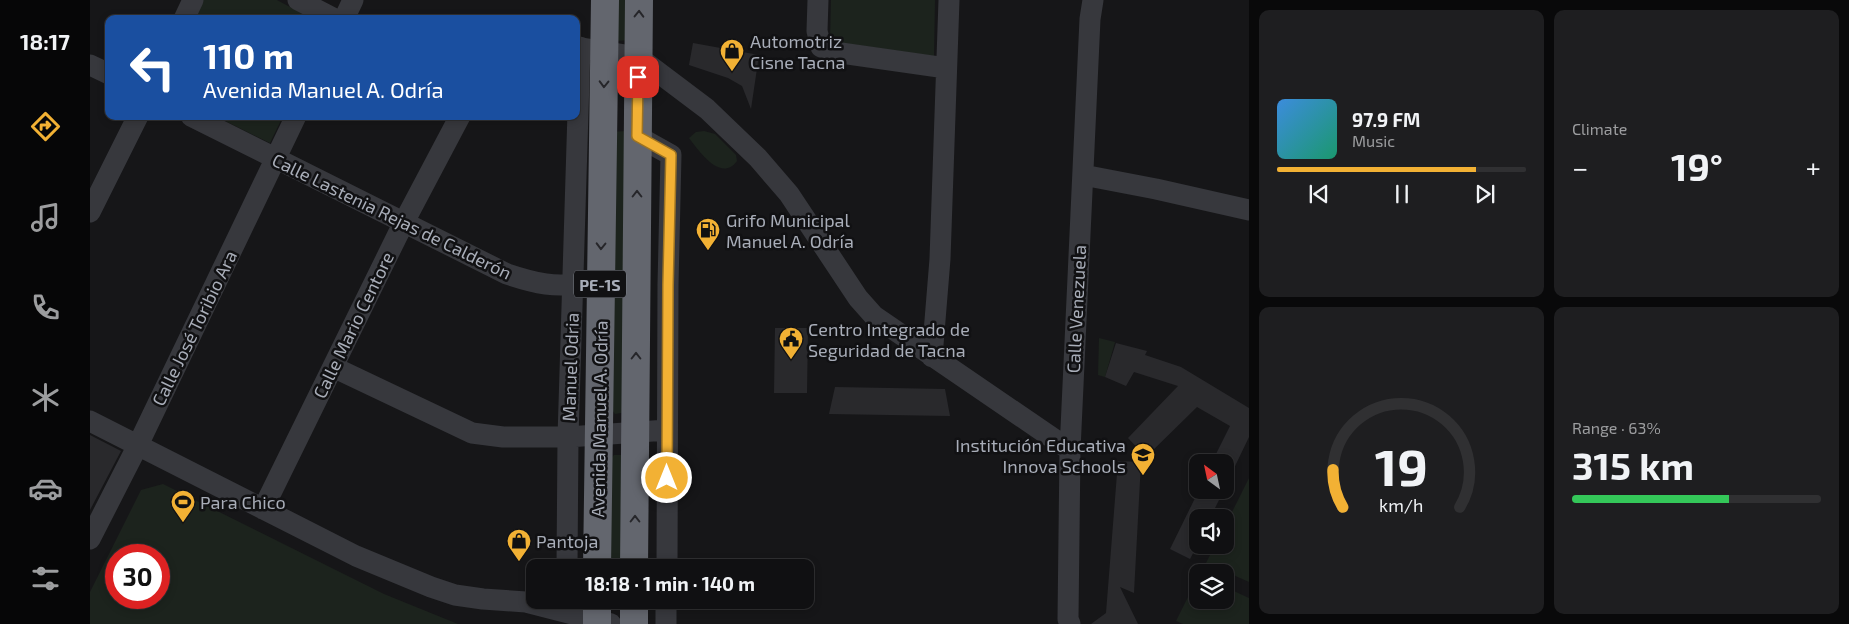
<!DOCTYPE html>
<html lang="en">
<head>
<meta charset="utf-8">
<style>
	body { margin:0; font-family:"Exo 2",sans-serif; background:#1e1e20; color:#f1f3f6; height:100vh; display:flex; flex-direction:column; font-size:19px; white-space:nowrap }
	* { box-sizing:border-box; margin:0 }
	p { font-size:16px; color:#9c9d9f }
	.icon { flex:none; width:28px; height:28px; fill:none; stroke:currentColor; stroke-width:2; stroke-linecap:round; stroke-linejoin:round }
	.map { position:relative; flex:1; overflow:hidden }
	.details { display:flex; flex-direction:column; gap:10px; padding:10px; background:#09090a; width:600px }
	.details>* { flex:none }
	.top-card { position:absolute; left:15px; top:15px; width:475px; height:105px; border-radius:10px; box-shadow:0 2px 8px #0003,0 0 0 1px #303032; background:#1a4fa0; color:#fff; overflow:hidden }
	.needle { width:32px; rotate:327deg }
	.fabs { position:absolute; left:1099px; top:454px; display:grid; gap:10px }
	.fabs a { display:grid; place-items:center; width:45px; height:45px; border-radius:10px; background:#101012; box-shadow:0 2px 8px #0003,0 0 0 1px #303032; font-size:25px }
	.speed { position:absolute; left:15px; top:544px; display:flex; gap:10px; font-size:25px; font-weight:700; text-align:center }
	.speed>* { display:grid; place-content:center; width:65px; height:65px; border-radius:50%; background:#101012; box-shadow:0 2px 8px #0003,0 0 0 1px #303032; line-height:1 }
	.speed .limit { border:8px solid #d22; background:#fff; color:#111 }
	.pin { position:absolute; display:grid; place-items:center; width:42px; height:42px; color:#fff; margin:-21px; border-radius:10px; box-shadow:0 2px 8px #0006 }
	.me { position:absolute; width:55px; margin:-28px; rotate:0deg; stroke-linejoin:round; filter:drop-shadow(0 0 4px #0008) }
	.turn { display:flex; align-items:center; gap:18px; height:105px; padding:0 15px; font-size:22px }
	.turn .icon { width:65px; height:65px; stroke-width:2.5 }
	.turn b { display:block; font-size:35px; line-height:42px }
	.big { font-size:38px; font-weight:700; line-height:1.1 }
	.details .widget { flex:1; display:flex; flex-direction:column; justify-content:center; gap:8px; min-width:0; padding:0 18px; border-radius:10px; background:#1e1e20 }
	.details .dial { align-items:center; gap:0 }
	.dial svg { height:130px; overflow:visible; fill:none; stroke:#303032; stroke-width:7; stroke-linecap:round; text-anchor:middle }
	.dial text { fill:#f1f3f6; stroke:none }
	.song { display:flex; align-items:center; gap:15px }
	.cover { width:60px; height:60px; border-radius:8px; background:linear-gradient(135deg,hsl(210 70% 55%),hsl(160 70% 35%)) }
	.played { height:5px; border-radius:2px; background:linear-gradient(90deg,#f2b134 80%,#303032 80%) }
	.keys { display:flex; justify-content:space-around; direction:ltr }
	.heat { display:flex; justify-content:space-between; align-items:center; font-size:28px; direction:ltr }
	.charge { height:8px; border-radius:4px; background:linear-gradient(90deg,#34c759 63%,#303032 0) }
	.details .tiles { flex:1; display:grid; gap:10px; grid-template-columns:repeat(2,1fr) }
	.trip { position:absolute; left:436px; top:559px; width:288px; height:50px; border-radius:10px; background:#101012; box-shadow:0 2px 8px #0003,0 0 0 1px #303032; font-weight:700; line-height:50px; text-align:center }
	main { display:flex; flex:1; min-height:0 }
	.menu { display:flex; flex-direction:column; width:90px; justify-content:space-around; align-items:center; background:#060607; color:#9c9d9f }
	.menu .icon { width:35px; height:35px }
	.menu .selected { color:#f2b134 }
	.menu b { font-size:22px; color:#f1f3f6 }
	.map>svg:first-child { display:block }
	.green { fill:#1c231d; fill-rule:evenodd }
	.building { fill:#29292c }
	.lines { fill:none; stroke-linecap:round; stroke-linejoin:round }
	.minor { stroke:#37383d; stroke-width:21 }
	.highway { stroke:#63666e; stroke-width:28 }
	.oneway { stroke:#26262a }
	.route-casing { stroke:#9d7322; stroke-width:12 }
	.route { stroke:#f2b134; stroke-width:9 }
	.labels { text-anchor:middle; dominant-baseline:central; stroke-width:5; stroke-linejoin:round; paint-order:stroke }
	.shield { fill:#111113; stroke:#7b7e86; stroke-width:1 }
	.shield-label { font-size:16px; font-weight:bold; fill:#a8adb8 }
	.poi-label { font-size:18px; fill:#a8adb8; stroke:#111113; text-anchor:start }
	.street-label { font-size:18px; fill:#a8adb8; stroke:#111113 }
</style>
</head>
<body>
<main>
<nav class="menu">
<b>18:17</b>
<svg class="icon selected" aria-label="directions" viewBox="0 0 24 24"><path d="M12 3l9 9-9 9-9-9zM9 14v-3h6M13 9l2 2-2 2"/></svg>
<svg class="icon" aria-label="music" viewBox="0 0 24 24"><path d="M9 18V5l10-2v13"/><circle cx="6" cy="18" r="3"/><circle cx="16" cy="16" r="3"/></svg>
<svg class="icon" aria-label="phone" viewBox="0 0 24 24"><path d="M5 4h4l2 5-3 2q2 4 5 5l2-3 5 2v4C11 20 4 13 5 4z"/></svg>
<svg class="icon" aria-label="climate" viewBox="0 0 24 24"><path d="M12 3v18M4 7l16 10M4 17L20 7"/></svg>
<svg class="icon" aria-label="car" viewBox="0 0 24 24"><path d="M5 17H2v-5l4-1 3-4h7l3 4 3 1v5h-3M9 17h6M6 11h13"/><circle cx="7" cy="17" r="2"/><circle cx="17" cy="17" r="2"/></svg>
<svg class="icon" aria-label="filters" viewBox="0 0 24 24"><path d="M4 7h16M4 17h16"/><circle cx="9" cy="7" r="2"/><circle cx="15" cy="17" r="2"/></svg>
</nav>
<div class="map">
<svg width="1159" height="624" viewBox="0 0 1159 624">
	<rect width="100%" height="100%" fill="#161618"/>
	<path class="green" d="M113,0H187L222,19H104Z
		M525,0H541V40L525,41Z
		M741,0H845L844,56L740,41Z
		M125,116H193L180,143Z
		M535,131L537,412L525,414L522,410L521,132Z
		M614,131L625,134L646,155L647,161C631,183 609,151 599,138L606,132Z
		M1009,338L1025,342L1015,377L1008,375Z
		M524,455H534L536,567L519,568L520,460Z
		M1159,478V582L1116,563L1125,545H1135V526Z
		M73,484L294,594L368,624H0V592L51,490ZM26,555H69V598H26Z
		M1107,579L1108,600H1135V587L1159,598V624H1093L1086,621Z"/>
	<path class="building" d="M603,43L669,55L661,109L652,86L638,78L599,65Z
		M685,328H718L717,393H684Z
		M1026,343L1057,351L1055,355L1091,367L1159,408V437L1135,487V462H1122L1140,426L1107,407L1056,457L1038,438L1088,386L1044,372L1036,386L1015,377Z
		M745,387L855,389L860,416L739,414Z
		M0,435L31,451L0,510Z
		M1028,461L1051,462L1044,593L1030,587L1048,624H1001L1016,613Z
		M1109,490H1134L1120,518H1108V544L1100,559L1080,549Z"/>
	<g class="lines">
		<path class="minor" d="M208,0L245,19
			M728,0L727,31L731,47L744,52L856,68
			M94,19L103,0
			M254,19L263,0
			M486,47L548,57L617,109L668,158L699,194L768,298L784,316L980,450
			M0,65L19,74
			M101,116L417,274C444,283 467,289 496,282
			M547,136L581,155L578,285L577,568
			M993,175L1066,189L1159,210
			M0,212L48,116
			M842,357L850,259L859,0
			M243,367L382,433L413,437H478L577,430
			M0,421L266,556L341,587L365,595L393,599L436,602L521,624
			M173,509L314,222L370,116
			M0,539L48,445L206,116
			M477,568L478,437L490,47
			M576,624V600
			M980,624L978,619L980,450L1000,19L1003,0"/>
		<path class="highway" d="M507,568L515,0
			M544,568L549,0
			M507,624V600
			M544,624V600"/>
	</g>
	<defs><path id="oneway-chevron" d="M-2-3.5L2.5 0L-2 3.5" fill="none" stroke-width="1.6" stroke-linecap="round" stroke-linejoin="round" transform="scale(1.25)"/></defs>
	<g class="oneway">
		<use href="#oneway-chevron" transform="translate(549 14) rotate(-89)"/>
		<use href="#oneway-chevron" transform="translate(514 84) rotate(91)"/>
		<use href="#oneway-chevron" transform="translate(547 194) rotate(-90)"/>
		<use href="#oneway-chevron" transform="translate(511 246) rotate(91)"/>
		<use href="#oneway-chevron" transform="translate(546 356) rotate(-90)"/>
		<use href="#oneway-chevron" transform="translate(545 519) rotate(-90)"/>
	</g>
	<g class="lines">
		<defs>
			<path id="route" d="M548,77L547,136L581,155L578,285L577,478"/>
		</defs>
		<use href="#route" class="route-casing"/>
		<use href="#route" class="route"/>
	</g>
	<defs>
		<symbol id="shop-pin" viewBox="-11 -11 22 30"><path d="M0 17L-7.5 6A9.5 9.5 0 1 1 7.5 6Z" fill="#f2b134" stroke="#111113"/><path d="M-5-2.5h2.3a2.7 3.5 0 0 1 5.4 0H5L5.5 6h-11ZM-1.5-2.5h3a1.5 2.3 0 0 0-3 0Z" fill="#111"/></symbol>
		<symbol id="fuel-pin" viewBox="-11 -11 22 30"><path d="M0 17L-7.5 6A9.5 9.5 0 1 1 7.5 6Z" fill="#f2b134" stroke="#111113"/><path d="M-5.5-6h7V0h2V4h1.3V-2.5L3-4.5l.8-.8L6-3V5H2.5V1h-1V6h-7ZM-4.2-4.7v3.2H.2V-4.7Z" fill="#111"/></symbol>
		<symbol id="civic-pin" viewBox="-11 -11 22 30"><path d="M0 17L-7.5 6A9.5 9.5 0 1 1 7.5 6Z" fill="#f2b134" stroke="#111113"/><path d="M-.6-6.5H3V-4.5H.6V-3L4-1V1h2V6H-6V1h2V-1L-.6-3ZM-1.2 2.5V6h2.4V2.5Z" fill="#111"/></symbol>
		<symbol id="school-pin" viewBox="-11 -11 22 30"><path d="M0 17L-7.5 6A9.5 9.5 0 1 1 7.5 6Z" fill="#f2b134" stroke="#111113"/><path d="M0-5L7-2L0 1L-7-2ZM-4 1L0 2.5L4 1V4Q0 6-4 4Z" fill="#111"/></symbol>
		<symbol id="stadium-pin" viewBox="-11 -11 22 30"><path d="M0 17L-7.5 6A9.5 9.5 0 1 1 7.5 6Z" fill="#f2b134" stroke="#111113"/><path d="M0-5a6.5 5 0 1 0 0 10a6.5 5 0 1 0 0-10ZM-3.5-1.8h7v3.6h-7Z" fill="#111"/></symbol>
	</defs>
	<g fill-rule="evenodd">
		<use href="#shop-pin" x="628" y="37" width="28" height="38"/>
		<use href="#fuel-pin" x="604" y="216" width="28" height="38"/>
		<use href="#civic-pin" x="687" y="325" width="28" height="38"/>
		<use href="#school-pin" x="1039" y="441" width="28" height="38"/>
		<use href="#stadium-pin" x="79" y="488" width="28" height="38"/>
		<use href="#shop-pin" x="415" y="527" width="28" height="38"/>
	</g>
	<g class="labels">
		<rect class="shield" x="484" y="270.5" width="52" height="27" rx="4"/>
		<g class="shield-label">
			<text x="510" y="284">PE-1S</text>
		</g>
		<g class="poi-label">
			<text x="660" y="41">Automotriz<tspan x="660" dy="21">Cisne Tacna</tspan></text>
			<text x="636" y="220">Grifo Municipal<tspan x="636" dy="21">Manuel A. Odría</tspan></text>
			<text x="718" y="329">Centro Integrado de<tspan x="718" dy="21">Seguridad de Tacna</tspan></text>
			<text x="1036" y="445" text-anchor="end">Institución Educativa<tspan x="1036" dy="21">Innova Schools</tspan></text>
			<text x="110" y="502">Para Chico</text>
			<text x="446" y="541">Pantoja</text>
		</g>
		<g class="street-label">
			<text transform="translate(302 216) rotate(26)">Calle Lastenia Rejas de Calderón</text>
			<text transform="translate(986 309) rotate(-87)">Calle Venezuela</text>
			<text transform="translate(263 325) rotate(-64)">Calle Mario Centore</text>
			<text transform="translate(104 328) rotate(-64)">Calle José Toribio Ara</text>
			<text transform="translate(480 367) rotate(-88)">Manuel Odria</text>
			<text transform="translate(509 419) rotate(-89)">Avenida Manuel A. Odría</text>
		</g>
	</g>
</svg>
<div class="fabs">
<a><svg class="needle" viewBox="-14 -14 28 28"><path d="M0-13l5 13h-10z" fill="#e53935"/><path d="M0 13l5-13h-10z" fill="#9c9d9f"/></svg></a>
<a><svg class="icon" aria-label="sound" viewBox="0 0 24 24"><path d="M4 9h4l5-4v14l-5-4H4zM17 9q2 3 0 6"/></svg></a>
<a><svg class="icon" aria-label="layers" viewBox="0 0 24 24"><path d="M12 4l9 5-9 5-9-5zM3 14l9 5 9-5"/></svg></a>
</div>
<div class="speed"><div class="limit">30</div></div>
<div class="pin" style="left:548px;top:77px;background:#d93025"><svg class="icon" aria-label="arrive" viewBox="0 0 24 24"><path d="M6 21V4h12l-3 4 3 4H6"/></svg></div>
<svg class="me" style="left:577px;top:478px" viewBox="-20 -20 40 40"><circle r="17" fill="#f2b134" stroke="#fff" stroke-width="3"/><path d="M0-11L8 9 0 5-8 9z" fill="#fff"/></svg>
<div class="trip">18:18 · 1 min · 140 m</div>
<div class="top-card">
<div class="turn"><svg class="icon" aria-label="left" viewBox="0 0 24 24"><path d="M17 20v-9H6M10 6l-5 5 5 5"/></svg><div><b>110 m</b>Avenida Manuel A. Odría</div></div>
</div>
</div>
<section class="details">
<div class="tiles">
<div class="widget">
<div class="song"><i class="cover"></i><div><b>97.9 FM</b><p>Music</p></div></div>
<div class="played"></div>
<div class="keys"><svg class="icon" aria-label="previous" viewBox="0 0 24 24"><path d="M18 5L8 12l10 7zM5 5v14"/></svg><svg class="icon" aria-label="pause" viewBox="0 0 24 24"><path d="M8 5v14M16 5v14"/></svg><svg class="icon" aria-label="next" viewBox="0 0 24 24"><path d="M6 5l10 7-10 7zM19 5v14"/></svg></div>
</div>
<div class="widget"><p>Climate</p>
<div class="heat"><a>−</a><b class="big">19°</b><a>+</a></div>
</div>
<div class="widget dial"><svg viewBox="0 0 100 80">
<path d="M14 69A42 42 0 1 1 86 69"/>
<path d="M14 69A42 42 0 0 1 8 46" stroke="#f2b134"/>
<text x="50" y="56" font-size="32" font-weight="700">19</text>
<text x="50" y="72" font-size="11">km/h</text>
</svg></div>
<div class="widget"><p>Range · 63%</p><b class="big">315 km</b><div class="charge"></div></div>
</div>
</section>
</main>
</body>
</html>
